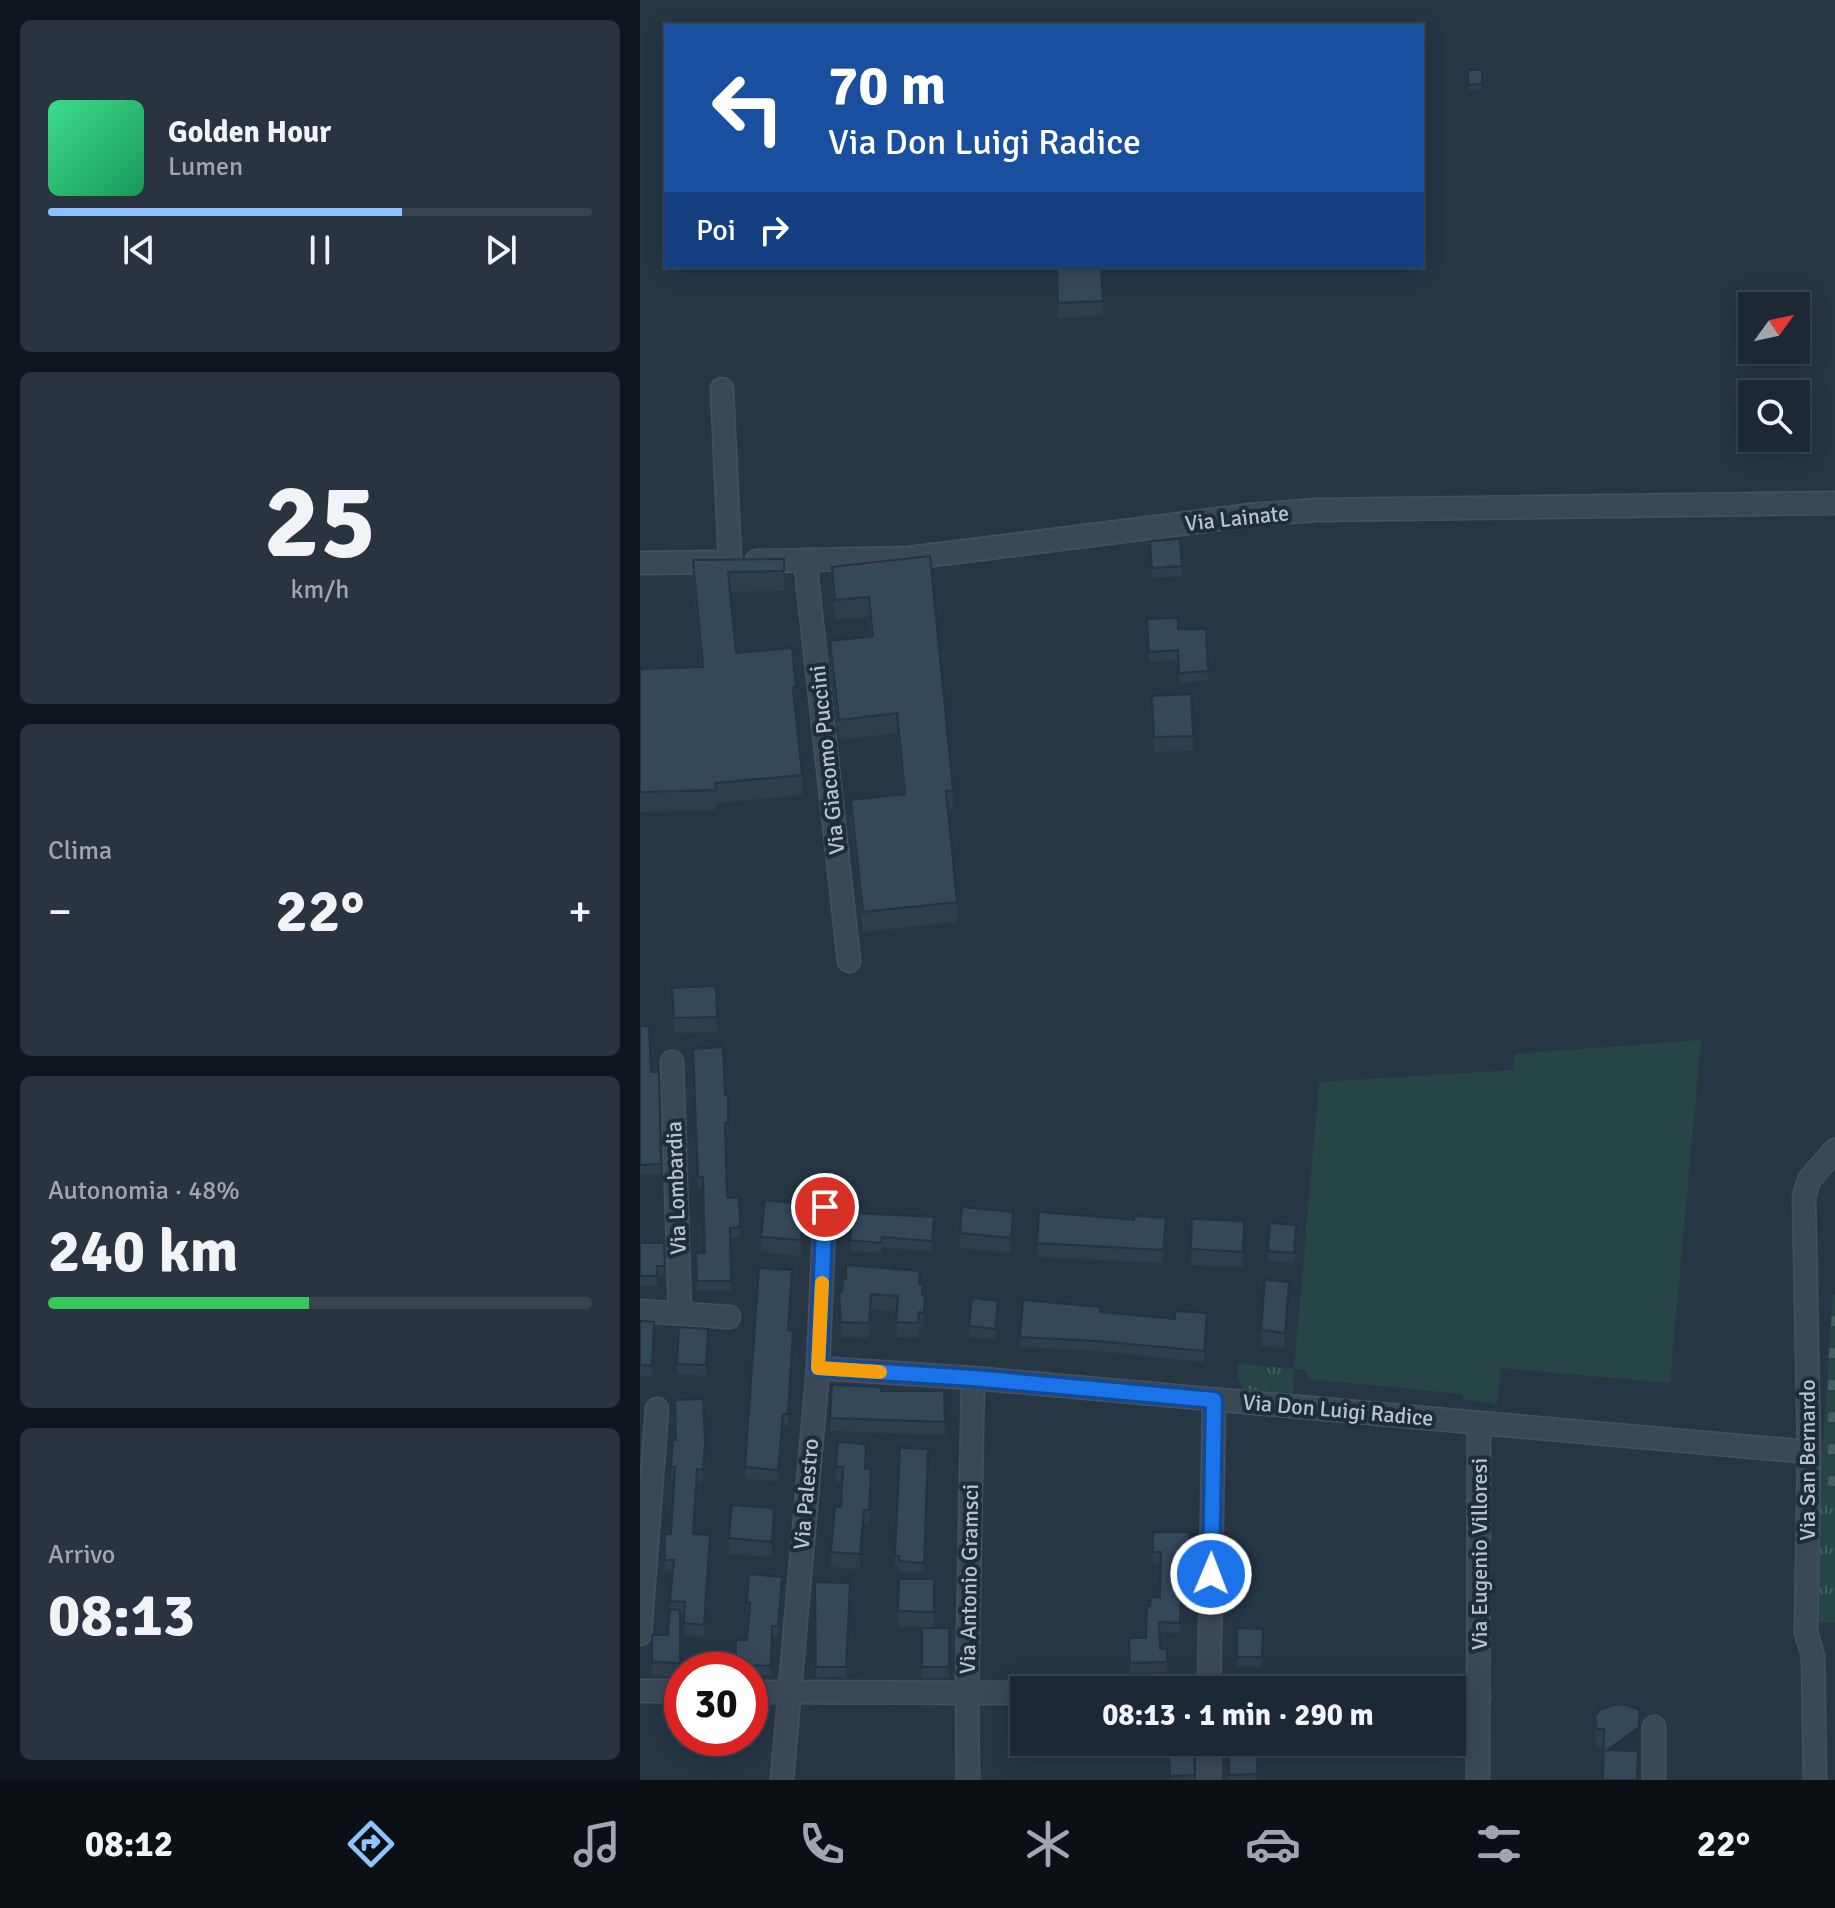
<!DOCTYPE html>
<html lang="it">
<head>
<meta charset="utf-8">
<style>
	body { margin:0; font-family:Signika,sans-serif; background:#293440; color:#f1f3f6; height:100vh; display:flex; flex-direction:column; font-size:30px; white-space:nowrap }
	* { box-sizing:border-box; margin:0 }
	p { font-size:26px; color:#a0a6ac }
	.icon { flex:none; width:44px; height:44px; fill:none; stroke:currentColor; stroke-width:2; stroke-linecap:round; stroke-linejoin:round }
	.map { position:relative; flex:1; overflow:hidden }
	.drawer { display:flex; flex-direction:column; gap:20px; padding:20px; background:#0f161d; width:640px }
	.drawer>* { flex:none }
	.top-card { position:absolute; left:24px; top:24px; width:760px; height:244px; border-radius:0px; box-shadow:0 4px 20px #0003,0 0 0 2px #3a444f; background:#1a4fa0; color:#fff; overflow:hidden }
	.needle { width:52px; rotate:57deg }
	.buttons { position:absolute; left:1098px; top:292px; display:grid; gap:16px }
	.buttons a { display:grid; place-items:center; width:72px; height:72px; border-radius:0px; background:#1c2834; box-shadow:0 4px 20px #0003,0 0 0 2px #3a444f; font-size:40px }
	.speed { position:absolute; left:24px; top:1652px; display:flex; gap:16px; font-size:40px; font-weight:700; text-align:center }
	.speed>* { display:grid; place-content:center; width:104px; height:104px; border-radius:50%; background:#1c2834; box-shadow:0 4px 20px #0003,0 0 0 2px #3a444f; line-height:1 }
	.speed .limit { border:12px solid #d22; background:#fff; color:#111 }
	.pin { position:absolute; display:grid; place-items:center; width:68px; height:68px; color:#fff; margin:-34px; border:4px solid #fff; border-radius:50%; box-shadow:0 2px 8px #0007 }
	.me { position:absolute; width:88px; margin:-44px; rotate:1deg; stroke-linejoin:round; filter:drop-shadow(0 0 6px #0008) }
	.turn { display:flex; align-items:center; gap:28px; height:168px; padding:0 32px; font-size:36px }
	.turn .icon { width:104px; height:104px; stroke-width:2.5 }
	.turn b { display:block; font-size:56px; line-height:68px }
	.then { display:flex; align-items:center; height:76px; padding:0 32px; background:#0003; gap:16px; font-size:30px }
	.big { font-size:60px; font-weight:700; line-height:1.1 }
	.drawer .widget { flex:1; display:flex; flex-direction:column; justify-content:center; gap:12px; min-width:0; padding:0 28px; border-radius:12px; background:#293440 }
	.drawer .dial { align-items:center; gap:0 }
	.dial b { font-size:104px; line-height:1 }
	.song { display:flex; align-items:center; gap:24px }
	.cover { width:96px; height:96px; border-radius:12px; background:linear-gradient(135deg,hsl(150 70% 55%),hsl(150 70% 35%)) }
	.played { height:8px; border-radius:4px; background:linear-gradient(90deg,#8fc3fd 65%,#3a444f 65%) }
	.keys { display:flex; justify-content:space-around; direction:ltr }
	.heat { display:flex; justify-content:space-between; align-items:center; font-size:44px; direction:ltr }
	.charge { height:12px; border-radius:6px; background:linear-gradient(90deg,#34c759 48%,#3a444f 0) }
	.trip { position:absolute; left:370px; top:1676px; width:456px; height:80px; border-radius:0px; background:#1c2834; box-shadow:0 4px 20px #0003,0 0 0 2px #3a444f; font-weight:700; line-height:80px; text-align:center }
	.tab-bar { display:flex; height:128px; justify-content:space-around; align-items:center; background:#0b1015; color:#a0a6ac }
	.tab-bar .icon { width:56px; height:56px }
	.tab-bar .on { color:#8fc3fd }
	.tab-bar b { font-size:36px; color:#f1f3f6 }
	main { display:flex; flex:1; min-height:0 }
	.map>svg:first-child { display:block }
	.grass { fill:url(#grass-tufts) }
	.cemetery { fill:url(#cemetery-stones) }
	.garden { fill:#284546 }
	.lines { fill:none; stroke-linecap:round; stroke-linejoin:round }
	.minor-casing { stroke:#45515e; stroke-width:25 }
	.minor { stroke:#3b4855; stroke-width:22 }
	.wall { fill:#2e3e4d }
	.shaded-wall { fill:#25323f }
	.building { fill:#35485a; stroke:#25323f; stroke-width:2 }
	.route-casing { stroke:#114b97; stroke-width:20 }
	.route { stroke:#1a73e8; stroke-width:14 }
	.slow { stroke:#f59e0b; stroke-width:14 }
	.labels { text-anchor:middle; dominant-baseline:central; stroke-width:8; stroke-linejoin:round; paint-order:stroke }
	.street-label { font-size:22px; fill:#b9c3ce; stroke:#1f2d3a }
</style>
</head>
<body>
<main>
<section class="drawer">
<div class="widget">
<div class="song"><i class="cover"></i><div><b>Golden Hour</b><p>Lumen</p></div></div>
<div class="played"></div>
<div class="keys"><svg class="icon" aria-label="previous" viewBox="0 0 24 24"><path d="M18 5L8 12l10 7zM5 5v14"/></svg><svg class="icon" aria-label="pause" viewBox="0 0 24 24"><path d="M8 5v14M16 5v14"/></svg><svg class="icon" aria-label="next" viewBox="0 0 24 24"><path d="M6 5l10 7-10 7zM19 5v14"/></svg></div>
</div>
<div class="widget dial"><b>25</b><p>km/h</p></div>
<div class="widget"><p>Clima</p>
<div class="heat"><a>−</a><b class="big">22°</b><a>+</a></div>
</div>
<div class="widget"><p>Autonomia · 48%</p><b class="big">240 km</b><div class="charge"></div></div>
<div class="widget"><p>Arrivo</p><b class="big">08:13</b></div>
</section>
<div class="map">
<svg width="1195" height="1780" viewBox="0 0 1195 1780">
	<defs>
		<pattern id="grass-tufts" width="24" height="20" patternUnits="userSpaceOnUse" patternTransform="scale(2)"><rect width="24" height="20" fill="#284546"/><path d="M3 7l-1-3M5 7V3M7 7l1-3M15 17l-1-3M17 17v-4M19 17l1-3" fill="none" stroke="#455e60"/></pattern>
		<pattern id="cemetery-stones" width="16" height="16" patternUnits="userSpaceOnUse" patternTransform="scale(2)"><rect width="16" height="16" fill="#284546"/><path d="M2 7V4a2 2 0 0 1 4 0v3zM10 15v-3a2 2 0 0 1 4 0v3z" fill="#455e60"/></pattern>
	</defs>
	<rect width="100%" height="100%" fill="#263645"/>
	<path class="grass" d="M598,1364L654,1369L652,1394L604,1389L598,1380Z
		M1180,1485L1195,1486V1623L1179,1622Z"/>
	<path class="cemetery" d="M1193,1295H1195V1486L1180,1485Z"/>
	<path class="garden" d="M1061,1040L1030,1383L861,1368L857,1404L823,1399L822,1394L669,1379L666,1370L654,1369L679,1082L873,1070L875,1054Z"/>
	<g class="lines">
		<defs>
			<path id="minor" d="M82,389L90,562
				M165,560L209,961
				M117,561L269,558L611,515L676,510L1195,503
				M0,563L83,562
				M32,1062L40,1313
				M0,1311L89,1317
				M178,1368L333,1378L1169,1452
				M0,1634L17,1409
				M569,1690L574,1400
				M0,1691H42
				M110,1692L384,1693
				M812,1698H839
				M569,1742V1780
				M142,1780L178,1368L185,1207
				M328,1780L327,1693L333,1378
				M838,1780L839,1424
				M1014,1780V1727
				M1175,1780L1173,1656L1166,1632L1169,1452L1164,1197L1169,1180L1195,1150"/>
		</defs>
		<use href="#minor" class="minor-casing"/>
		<use href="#minor" class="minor"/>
	</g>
	<path class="wall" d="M828,70H842V89L828,90Z
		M416,266L463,301V316L418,318Z
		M510,541L542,566V576L512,578Z
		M290,556L313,790V810L308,811L317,902V922L223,932L211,820V800L263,794L257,733L199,740L190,661V641L231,637L229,617L195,620L192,587V567Z
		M144,559V591L90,592L96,653L156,687L155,707L162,775V795L76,803V810L0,812V669L61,667L53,580V560Z
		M507,629H538L568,671V680L539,683L538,660L509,662Z
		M512,696L553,736V751L514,752Z
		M76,986L77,1032L34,1033L32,988Z
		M0,1026L11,1072H19L21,1174L0,1175Z
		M53,1049L85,1095H88V1134H85L87,1198L99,1197L100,1238H90L91,1291H57L56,1253H65L63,1187L58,1188Z
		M164,1219L161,1256L121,1252V1237Z
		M294,1227L292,1252L242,1247L241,1253L210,1251V1240Z
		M373,1227L371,1253L320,1248V1233Z
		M526,1232L523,1263L397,1257V1243Z
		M604,1236L603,1267L551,1265V1249Z
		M656,1236L654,1263L628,1261V1251Z
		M0,1243H24L25,1276H17V1286H0Z
		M206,1279L280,1284L283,1296L285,1311L284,1328L279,1327L278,1338L256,1337L257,1312L231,1309L229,1338L201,1337L199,1292H202Z
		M152,1282L149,1331L153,1342L148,1426L143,1425L138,1481L105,1479V1467Z
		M649,1298L645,1348L621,1346V1330Z
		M358,1311L355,1339L329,1337V1326Z
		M460,1312L567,1324L564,1362L457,1351L380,1347V1337Z
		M0,1321L14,1332L12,1376H0Z
		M39,1327L68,1329L66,1376L37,1374Z
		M192,1385L305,1422V1435L190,1431Z
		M288,1449L284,1573L259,1572V1566H255V1556Z
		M65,1454L63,1482L57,1481L54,1534L70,1546L64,1637L44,1635L45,1614L40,1613V1676H12V1635H28L30,1609L33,1572L25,1571V1534H31L34,1479H31V1467Z
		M196,1467L226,1469L231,1484L229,1525H224L220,1569L191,1567V1552L201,1507L202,1482H196Z
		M134,1523L132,1557L89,1554V1538Z
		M513,1532L549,1565H557V1597H541L540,1633L519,1632L520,1649H527V1672L490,1673L489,1638H506L510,1606L520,1598L521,1563H513Z
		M259,1579H294V1627H258Z
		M175,1582L210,1583L206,1677H176Z
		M142,1587L138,1636H132L131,1676L110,1675V1670H96V1640H107L109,1613H107V1602Z
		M282,1628H309V1678H282Z
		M597,1628L623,1629L622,1667H597Z
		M955,1716L999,1745L957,1747L955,1735Z
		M528,1742L546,1748H554L555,1780H530Z
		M588,1742H617V1780H589Z"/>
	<path class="shaded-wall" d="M164,1204V1219L161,1256V1240Z
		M373,1212V1227L371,1253V1238Z
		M649,1282V1298L645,1348V1333Z
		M134,1508V1523L132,1557V1542Z
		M224,1510V1525L220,1569V1554Z
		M999,1709V1745L967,1768V1750Z"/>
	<path class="building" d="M828,70H842V84L828,85Z
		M417,266H461L463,301L418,303Z
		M540,539L542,566L512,568L510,541Z
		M290,556L313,790L306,791L317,902L223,912L211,800L265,794L257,713L199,720L190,641L233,636L229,597L195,600L192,567Z
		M144,559V571L88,572L96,653L152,648L156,687L153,688L162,775L75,783L76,790L0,792V669L63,667L53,560Z
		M538,618V629H566L568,671L539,673L538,650L509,652L507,619Z
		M551,694L553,736L514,737L512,696Z
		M76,986L77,1017L34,1018L32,988Z
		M0,1026H9L11,1072H19L21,1164L0,1165Z
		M83,1047L85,1095H88V1123H85L87,1198L99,1197L100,1227L90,1228L91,1281H57L56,1253H65L63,1177H58L53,1049Z
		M125,1200L164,1204L161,1240L121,1237Z
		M322,1207L373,1212L371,1238L320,1233Z
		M399,1212L494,1220V1216L526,1218L523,1250L397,1243Z
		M213,1213L294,1217L292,1241L242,1237L241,1243L210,1240Z
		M552,1219L604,1221L603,1252L551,1249Z
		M630,1223L656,1225L654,1253L628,1251Z
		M0,1243H24L25,1266H17V1276H0Z
		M206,1265L280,1271L279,1284H283L282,1295L285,1296L284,1313L279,1312L278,1323L256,1322L258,1296L231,1294L229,1323L201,1322L199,1292H202L203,1279H206Z
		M119,1268L152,1270L148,1330L153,1331L148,1414H143L138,1470L105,1467Z
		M625,1280L649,1282L645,1333L621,1330Z
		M332,1298L358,1301L355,1329L329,1326Z
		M383,1300L460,1307V1312L535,1319V1311L567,1313L564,1351L457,1341L380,1337Z
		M0,1321L14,1322L12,1366L0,1365Z
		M39,1327L68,1329L66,1365L37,1364Z
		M192,1385L241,1387V1391H304L305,1422L190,1418Z
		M63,1399L65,1442L63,1470L57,1469L53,1534L70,1535L64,1625L44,1623L45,1602L30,1601L34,1560H25V1534H31L35,1467H31L33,1440H36L35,1400Z
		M198,1442L226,1444L225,1469H231L229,1510H224L220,1554L191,1552L195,1507H201L203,1467H196Z
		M260,1448L288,1449L284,1563L259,1561V1556H255Z
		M92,1505L134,1508L132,1542L89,1538Z
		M513,1532H549V1565H557V1586L541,1587L540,1623L519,1622L520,1649H527V1662L490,1663L489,1638H506L507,1606H510L511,1597L520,1598L521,1552H513Z
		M109,1574L142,1577L138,1626H132L131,1666L96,1665V1640H107L110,1603L107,1602Z
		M259,1579H294V1612L258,1611Z
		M175,1582L210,1583L206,1667H176Z
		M30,1609L40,1610V1663L12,1662V1635H28Z
		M282,1628H309V1667H282Z
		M597,1628L623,1629L622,1657H597Z
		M972,1705H985L999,1709V1727L967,1750L998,1751L997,1780H963L964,1729H957L955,1716L960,1710Z
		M528,1742H546V1748H554L555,1775L530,1776Z
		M589,1742H617V1774L589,1775Z"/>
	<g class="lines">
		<defs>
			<path id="route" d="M185,1207L178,1368L333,1378L574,1400L571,1574"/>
		</defs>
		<use href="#route" class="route-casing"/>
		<use href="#route" class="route"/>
		<path class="slow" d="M182,1283L178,1368L240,1372"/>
	</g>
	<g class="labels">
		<g class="street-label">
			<text transform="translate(597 518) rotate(-6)">Via Lainate</text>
			<text transform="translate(187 760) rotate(-96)">Via Giacomo Puccini</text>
			<text transform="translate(36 1188) rotate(-92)">Via Lombardia</text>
			<text transform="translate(698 1410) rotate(5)">Via Don Luigi Radice</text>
			<text transform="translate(1167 1460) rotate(-90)">Via San Bernardo</text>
			<text transform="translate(166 1494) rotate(-85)">Via Palestro</text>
			<text transform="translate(839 1554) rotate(-90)">Via Eugenio Villoresi</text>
			<text transform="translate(329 1579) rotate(-89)">Via Antonio Gramsci</text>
		</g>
	</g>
</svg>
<div class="buttons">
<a><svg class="needle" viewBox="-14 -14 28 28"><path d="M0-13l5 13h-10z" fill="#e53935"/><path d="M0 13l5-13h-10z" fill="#a0a6ac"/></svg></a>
<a><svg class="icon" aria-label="search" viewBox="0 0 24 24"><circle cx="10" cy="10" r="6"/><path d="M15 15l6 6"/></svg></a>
</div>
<div class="speed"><div class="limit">30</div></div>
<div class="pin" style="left:185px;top:1207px;background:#d93025"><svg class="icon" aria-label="arrive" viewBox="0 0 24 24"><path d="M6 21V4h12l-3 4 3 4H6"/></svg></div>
<svg class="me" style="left:571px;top:1574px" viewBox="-20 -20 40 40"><circle r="17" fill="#1a73e8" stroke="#fff" stroke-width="3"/><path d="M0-11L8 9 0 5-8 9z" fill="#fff"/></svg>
<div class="trip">08:13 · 1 min · 290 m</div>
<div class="top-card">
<div class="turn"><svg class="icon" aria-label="left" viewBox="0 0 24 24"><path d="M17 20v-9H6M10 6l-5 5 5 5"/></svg><div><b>70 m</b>Via Don Luigi Radice</div></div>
<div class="then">Poi<svg class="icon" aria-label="right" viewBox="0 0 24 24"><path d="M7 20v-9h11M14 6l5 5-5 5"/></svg></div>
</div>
</div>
</main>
<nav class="tab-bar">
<b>08:12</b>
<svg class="icon on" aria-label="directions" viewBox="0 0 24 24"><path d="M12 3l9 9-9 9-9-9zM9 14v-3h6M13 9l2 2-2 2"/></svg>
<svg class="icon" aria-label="music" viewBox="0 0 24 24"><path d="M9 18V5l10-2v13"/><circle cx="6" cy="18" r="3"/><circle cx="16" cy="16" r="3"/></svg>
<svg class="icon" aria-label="phone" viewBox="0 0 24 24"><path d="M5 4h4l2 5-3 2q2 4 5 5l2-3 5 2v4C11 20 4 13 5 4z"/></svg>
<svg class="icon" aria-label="climate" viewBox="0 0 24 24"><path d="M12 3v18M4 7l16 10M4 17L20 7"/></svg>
<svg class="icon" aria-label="car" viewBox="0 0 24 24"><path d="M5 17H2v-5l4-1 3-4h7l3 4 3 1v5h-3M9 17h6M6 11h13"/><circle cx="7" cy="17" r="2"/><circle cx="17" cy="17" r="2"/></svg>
<svg class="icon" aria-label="filters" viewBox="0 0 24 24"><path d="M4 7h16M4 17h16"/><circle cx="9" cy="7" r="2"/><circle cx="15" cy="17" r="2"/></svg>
<b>22°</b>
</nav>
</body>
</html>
